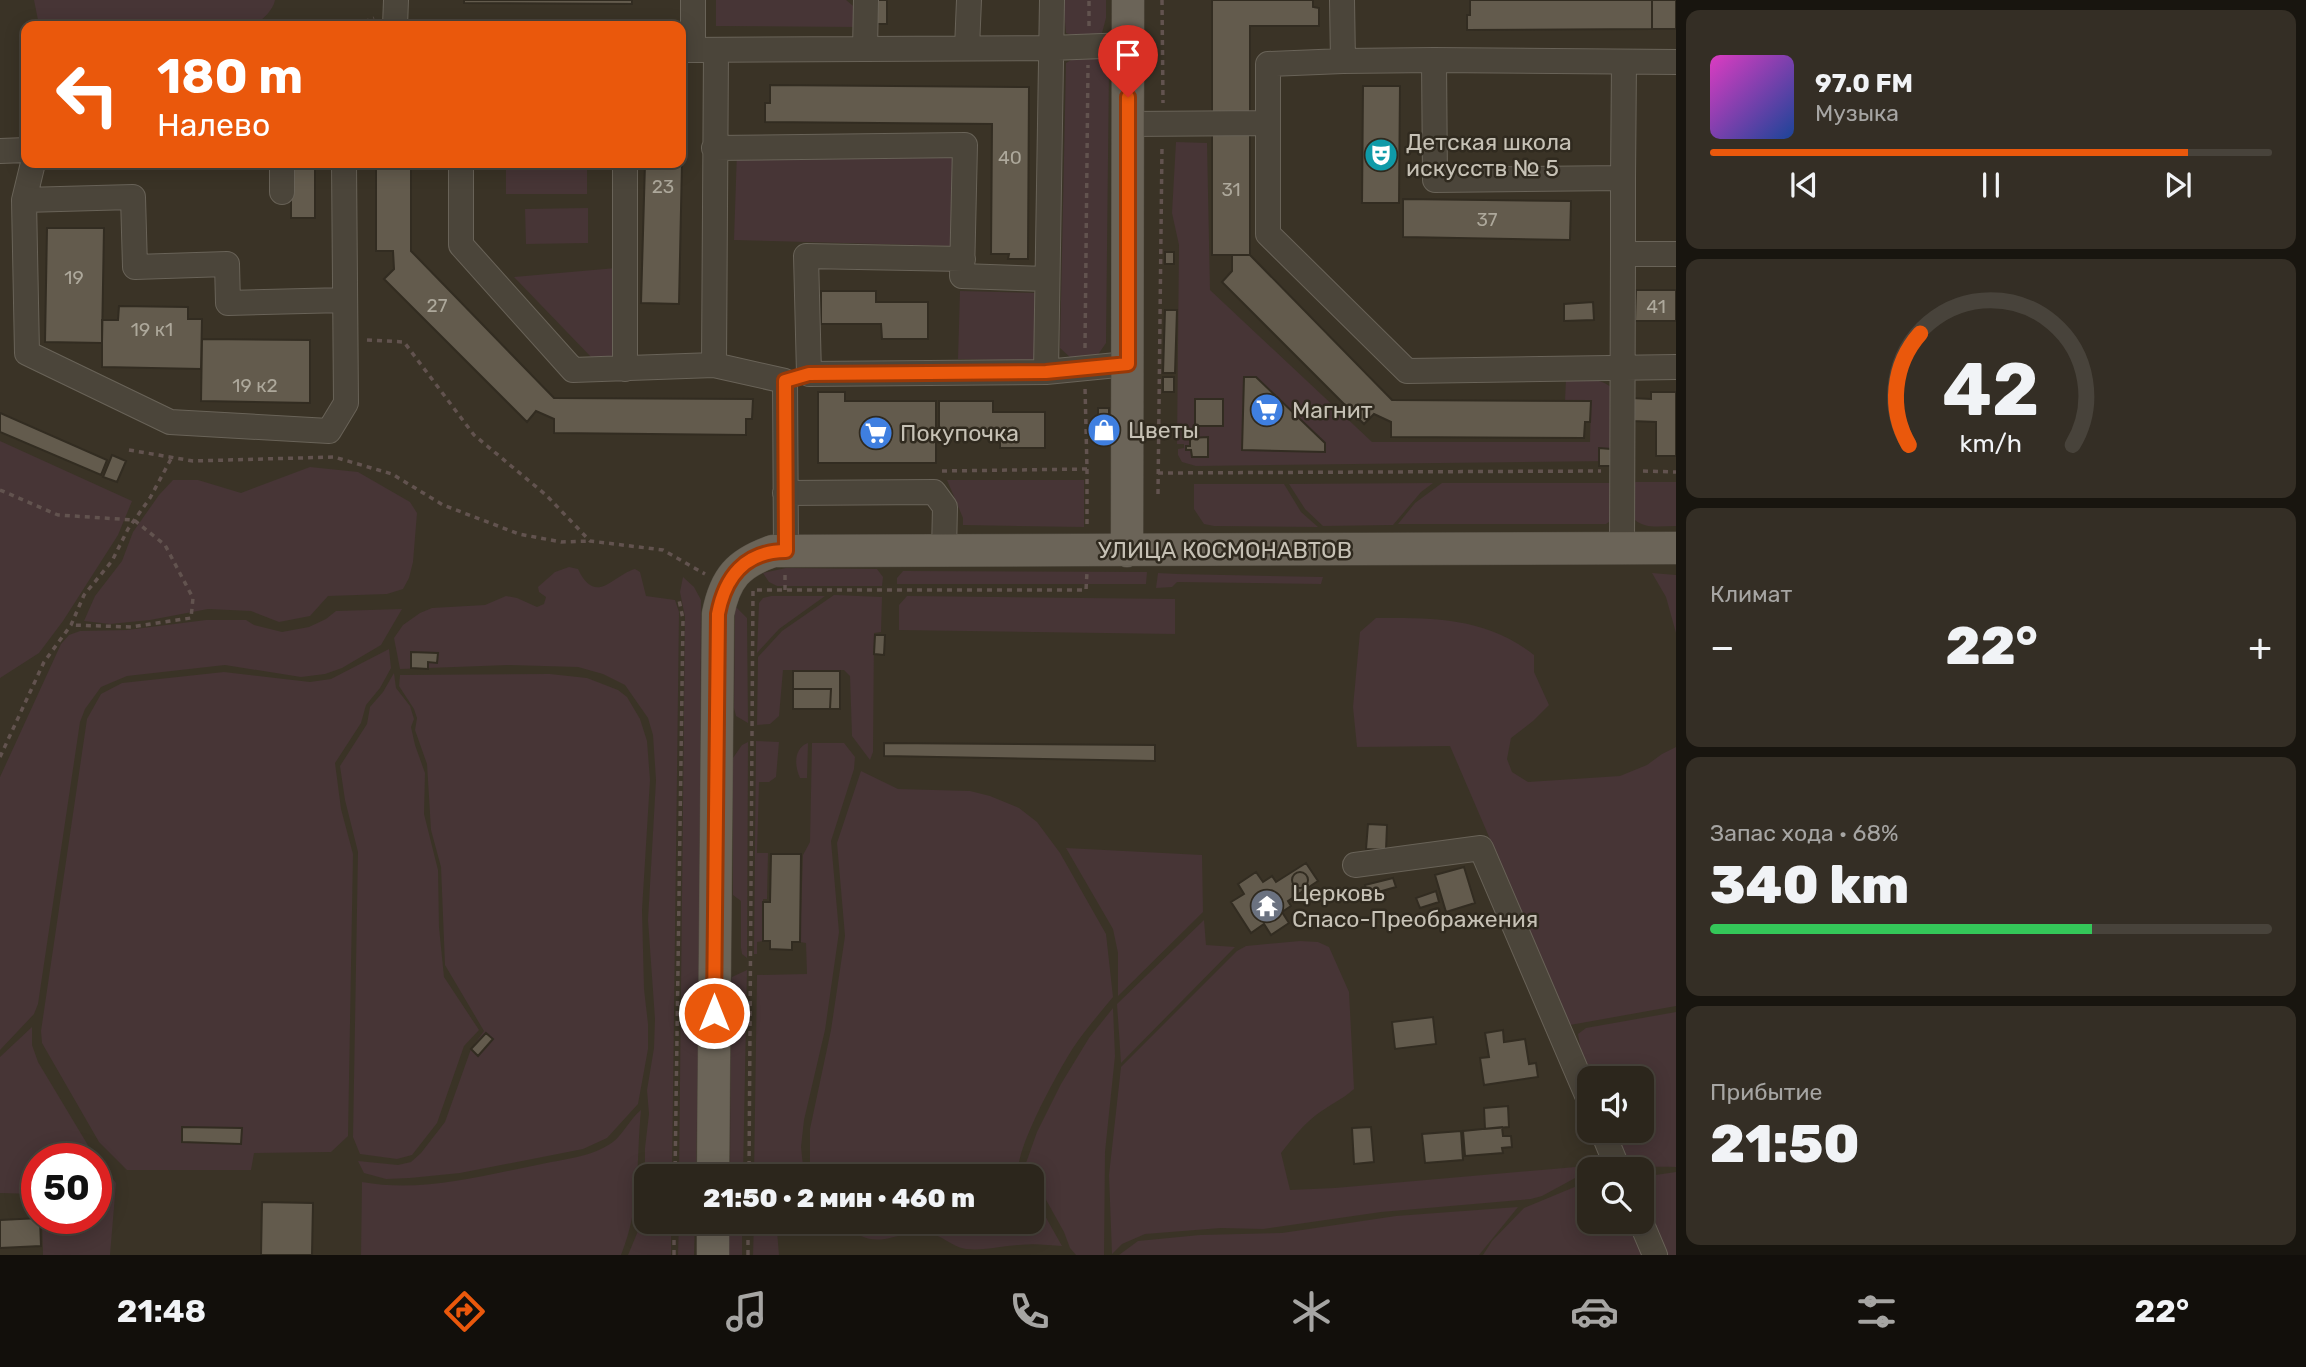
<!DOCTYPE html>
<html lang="ru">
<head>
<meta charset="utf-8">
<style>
	body { margin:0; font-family:Rubik,sans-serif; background:#342e25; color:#f1f3f6; height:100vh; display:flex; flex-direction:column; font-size:26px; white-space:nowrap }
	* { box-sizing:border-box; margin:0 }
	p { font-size:23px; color:#a6a5a3 }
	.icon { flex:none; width:38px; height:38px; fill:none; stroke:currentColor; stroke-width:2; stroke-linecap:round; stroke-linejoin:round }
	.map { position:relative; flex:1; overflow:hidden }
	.sheet { display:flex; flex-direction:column; gap:10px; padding:10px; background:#18150f; width:630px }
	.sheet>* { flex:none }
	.guide { position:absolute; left:21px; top:21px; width:665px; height:147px; border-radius:14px; box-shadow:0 4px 18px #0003,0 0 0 2px #48433b; background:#ea580c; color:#fff; overflow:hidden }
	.buttons { position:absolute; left:1577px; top:1066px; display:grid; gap:14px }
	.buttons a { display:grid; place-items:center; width:77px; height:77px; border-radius:14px; background:#2c261c; box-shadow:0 4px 18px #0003,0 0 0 2px #48433b; font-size:35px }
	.speed { position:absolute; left:21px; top:1143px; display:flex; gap:14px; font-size:35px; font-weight:700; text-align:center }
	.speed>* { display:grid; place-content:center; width:91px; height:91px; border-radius:50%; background:#2c261c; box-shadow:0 4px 18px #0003,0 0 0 2px #48433b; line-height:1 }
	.speed .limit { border:10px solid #d22; background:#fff; color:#111 }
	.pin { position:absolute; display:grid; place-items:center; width:60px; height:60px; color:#fff; margin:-72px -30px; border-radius:50% 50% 50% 0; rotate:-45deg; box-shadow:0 0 7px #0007 }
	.pin .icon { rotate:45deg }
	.me { position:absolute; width:77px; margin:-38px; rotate:0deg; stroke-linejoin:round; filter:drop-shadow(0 0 5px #0008) }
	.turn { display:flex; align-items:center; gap:24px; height:147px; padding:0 21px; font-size:32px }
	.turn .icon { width:91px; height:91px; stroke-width:2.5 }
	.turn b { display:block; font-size:49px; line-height:60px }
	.big { font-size:52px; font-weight:800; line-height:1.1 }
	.sheet .widget { flex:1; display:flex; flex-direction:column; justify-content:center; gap:10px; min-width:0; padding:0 24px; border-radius:14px; background:#342e25 }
	.sheet .dial { align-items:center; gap:0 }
	.dial svg { height:182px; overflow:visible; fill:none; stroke:#48433b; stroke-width:7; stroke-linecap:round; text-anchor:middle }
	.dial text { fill:#f1f3f6; stroke:none }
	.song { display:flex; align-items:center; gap:21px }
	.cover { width:84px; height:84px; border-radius:10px; background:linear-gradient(135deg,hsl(310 70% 55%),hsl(220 70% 35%)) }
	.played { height:7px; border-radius:4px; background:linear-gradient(90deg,#ea580c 85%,#48433b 85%) }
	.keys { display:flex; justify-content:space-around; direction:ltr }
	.heat { display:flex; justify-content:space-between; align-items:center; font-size:38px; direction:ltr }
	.charge { height:10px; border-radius:5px; background:linear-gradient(90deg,#34c759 68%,#48433b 0) }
	.trip { position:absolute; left:634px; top:1164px; width:410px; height:70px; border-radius:14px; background:#2c261c; box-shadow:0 4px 18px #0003,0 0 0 2px #48433b; font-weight:800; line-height:70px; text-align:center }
	.tab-bar { display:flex; height:112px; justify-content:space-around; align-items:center; background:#120f0b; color:#a6a5a3 }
	.tab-bar .icon { width:49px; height:49px }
	.tab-bar .current { color:#ea580c }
	.tab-bar b { font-size:32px; color:#f1f3f6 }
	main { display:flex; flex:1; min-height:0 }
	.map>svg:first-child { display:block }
	.green { fill:#473536 }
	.building { fill:#635b4d; stroke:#322c21; stroke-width:2 }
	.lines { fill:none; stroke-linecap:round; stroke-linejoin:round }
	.minor-casing { stroke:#696358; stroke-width:26 }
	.major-casing { stroke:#575146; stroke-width:33 }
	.path { stroke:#62534f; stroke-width:3.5; stroke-dasharray:5 5; stroke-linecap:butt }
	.minor { stroke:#4b453a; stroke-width:24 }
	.major { stroke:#6b6458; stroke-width:32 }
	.route-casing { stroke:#983908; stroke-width:18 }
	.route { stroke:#ea580c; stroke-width:12 }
	.labels { text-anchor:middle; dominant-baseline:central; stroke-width:5; stroke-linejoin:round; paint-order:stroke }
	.number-label { font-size:19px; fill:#ada89b }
	.poi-label { font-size:23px; fill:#c6c1b5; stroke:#302a1f; text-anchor:start }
	.street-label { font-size:23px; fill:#c6c1b5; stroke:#302a1f }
</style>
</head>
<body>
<main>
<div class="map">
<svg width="1676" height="1255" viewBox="0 0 1676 1255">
	<rect width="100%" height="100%" fill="#3a3326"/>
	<path class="green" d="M34,0H275C273,11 262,20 253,26H48L38,20Z
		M716,0H846L858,10L857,27L716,26Z
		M1063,0H1106V18L1102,33L1084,39L1066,33Z
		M1078,56L1101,57L1109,66L1106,343L1097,356L1071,358L1060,348L1066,63Z
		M1176,142L1207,143L1210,290L1372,442H1590L1591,402L1565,401L1566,379C1582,379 1599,377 1612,388L1614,461L1196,466L1182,462L1178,455V449L1184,448V444H1177L1179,245L1172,213Z
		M737,151L954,157L951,246L734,240Z
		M506,163H587V194H506Z
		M588,208V243L526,244L525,209Z
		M616,268L620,356L592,358L514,277Z
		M960,291L1039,293L1037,361L958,359Z
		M0,441L132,501L118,535L63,621L39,653L0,678Z
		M310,467L358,472L410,502L417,513L413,562L409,578L403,589L387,594L328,596L310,616L279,622L251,611L208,609L150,620L110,624L84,621L95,596L122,561L133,532L159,495L173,480H198L241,493Z
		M947,480H1084V527L963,525V518Z
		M1636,482H1676V526C1660,526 1643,530 1632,517V483Z
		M1433,483L1421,492L1393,525L1323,526L1305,509L1289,484Z
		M1442,483H1617L1612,520L1606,524H1398L1415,503Z
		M1194,484H1284L1301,512L1318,527L1214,526L1204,524L1194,509Z
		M569,567L578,569C596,607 613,575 635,569L640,572L646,596L675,600L679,612L672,1176H646V1222H671V1255H628L638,1231L645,1193V1148L649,1114L647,1090L654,1048L655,1019L648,920L656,780L653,735L648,718L625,685L603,674L578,667L509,665L400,669L394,638L403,625L420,613L432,608L485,605L506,596L517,598L537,607L544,604L546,597L539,592L538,587L555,572Z
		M786,568L877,569L883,577L882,586H777L769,582L763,573Z
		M903,571L1147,572L1146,584H897V578Z
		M1158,573L1177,574L1323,577L1321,584L1177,582L1172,587L1156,588Z
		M1652,573L1676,575V633L1666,597Z
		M683,577L694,587L701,600L699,1013L696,1176H679L685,617L680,592Z
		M834,595L882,597L881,632L874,633L873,752L870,760L852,736L850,676L844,670H783L779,716L770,724L757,725L758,657L782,631Z
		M771,596H825L779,629L757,653L759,603L763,598Z
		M907,596L1175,599V634L899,630V605Z
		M735,606L747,618L748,723L736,716L734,708Z
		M402,609L381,645L342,668L325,674L301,677L225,665L127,676L101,687L85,709L80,722L38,1004L34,1014L0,1050V777L61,644L69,635L80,631L127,630L206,620H246L254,625L282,632L309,627L326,619L336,611Z
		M1376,618C1433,618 1486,617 1534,655V672L1549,705L1533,721L1511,738L1507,759L1512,772L1528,782L1620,776L1647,765L1662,754L1676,747V1006L1570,1025L1450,746L1357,747L1353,707L1360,632Z
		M389,649L391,668L380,688L366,705L361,723L335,763L341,809L353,854L348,1136L331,1152L254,1153L251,1170H127L99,1142L42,1043L41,1031L87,719L101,694L122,683L224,672L310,682L331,679Z
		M394,673L396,688L410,706L414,719L411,727L415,745L425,773L424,814L438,870L439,927L444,977L479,1030L464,1046L437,1123L412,1155L397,1159L360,1154L353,1137L358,852L345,800L340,766L367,724L370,707L383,692Z
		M550,674L587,678L618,690L627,697L640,719L647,741L650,780L642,910L644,989L648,1024V1049L638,1104L607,1138L583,1149L460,1173L410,1178L386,1179L364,1173L358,1161L398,1165L411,1162L421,1153L445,1122L471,1049L484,1031L445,965L441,867L431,830L427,764L415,730L417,718L414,709L399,686L400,675Z
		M756,741L779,742L776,777L769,782H759L757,853H768L767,899H763V941L757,942V954H754Z
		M748,742L747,958L742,954L741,948V901L733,895V758L742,745Z
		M808,743L807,778H800C794,765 794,748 808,743Z
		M812,743H844L855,757L854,769L831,841L839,932L825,1030L804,1120L801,1147L804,1176H754L757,975L807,974L806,943L800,942L803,855L810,842Z
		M861,771L898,789L970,791L990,796L1019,808L1037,822L1060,853L1106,934L1113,997C1100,1013 1085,1030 1073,1048C1059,1070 1012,1154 1019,1176H813L810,1162V1129L831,1030L845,936L837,843Z
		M1066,848L1202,855L1203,912L1118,996V953L1113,929Z
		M1204,920L1206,945L1235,947L1121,1063L1117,1004Z
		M1300,941L1318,942L1329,947L1349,992L1354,1089C1343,1099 1329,1105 1316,1115C1303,1125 1292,1139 1281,1153L1290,1190L1335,1188L1599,1165L1542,1196L1531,1199L1381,1212L1263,1229L1221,1228L1145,1234L1122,1244L1112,1254L1109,1175L1121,1067L1237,951L1246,946Z
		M747,970L743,1176H730L731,983L732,977Z
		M1113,1008L1115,1056L1105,1152L1104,1255H1076L1070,1248L1064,1232L1040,1189L1026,1172V1163L1037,1132L1061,1084L1089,1038Z
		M1676,1012V1167C1660,1166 1645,1168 1629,1165L1612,1131L1642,1130V1078H1589L1584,1070L1578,1034L1586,1028Z
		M32,1027V1045L38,1062L92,1152L116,1183L110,1255H43L42,1218H96V1158H37V1194L0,1193V1057Z
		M641,1110C636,1161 641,1206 621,1255H361L362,1182C421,1193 480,1176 537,1165C562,1159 591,1158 613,1142C624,1133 630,1119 641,1110Z
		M1676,1172V1255H1658L1642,1213V1177Z
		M1589,1181V1222H1635L1649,1255H1483L1492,1241L1524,1208Z
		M1031,1191L1062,1246C1048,1245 1034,1243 1019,1245C1001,1246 985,1251 966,1249C951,1247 942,1234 927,1233C889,1231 875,1255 843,1222H1031Z
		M1518,1207L1479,1255H1119L1138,1241L1200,1235L1282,1233L1396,1216Z
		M679,1222H695L694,1255H678Z
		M729,1222H742V1255H729Z
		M754,1222H788L777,1231L779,1255H753Z"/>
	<path class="building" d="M464,0H632V4L464,3Z
		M870,0H887V24H870Z
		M1212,0H1313V7L1319,8V26H1250V255H1212Z
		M1470,0H1652V29L1467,30V15H1470Z
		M1652,0H1676V29H1652Z
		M770,85L1029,87L1028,259H1008L1009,254H991L992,124L765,122V103H770Z
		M1363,86H1400L1399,203H1362Z
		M681,115H683L679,304L641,303L645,163H681Z
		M291,163H315V218H291Z
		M376,163H411V251L554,398L753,399L752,419H746V435L554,433V419L536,411L527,422L384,279L394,269L393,251H376Z
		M1403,199L1571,201L1570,240L1403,237Z
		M47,228H104L102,343L45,342Z
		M1165,252H1174V264H1165Z
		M1232,255H1250L1392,400L1591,401L1590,422H1585L1584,438L1391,437V422L1374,414L1364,424L1222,282L1232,271Z
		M1636,290H1676V321H1635Z
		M821,291H876V302H928V339H882L881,324H821Z
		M1593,302L1594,320L1564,321V304Z
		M119,306L188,307V319H202L201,369L102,367V320H118Z
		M1165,310H1177L1175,373H1163Z
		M202,339L310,340V403L201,401Z
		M1163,377H1174V392H1163Z
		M1244,377H1256L1325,443V452L1242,450Z
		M818,392H845V401H936V463H818Z
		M1651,392H1676V456H1656V422L1631,421V398L1651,399Z
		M1195,399H1223V426H1195Z
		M939,401H993V412H1045V448H1000V433H939Z
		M1098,408H1109V436H1098Z
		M0,413L107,460L101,475L0,432Z
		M1208,437V457H1192L1191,450H1186V446H1190V438Z
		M1599,448L1611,449V466H1599Z
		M112,455L126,461L117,482L103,477Z
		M875,635H885L884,655L874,654Z
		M411,652L438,653L437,663L428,662V669L411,668Z
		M793,671H840V709H793Z
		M793,689H831L830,709H793Z
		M884,743L1155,745V761L884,756Z
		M1368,824L1387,825L1386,850L1366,849Z
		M771,854H801L800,942H792V950L770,949V941H763V902H770Z
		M1306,863L1318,881L1288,901L1291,906L1282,912L1289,923L1271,935L1264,924L1251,933L1231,902L1244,894L1238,884L1256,872L1263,882L1272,876L1276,882Z
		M1464,867L1475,903L1446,912L1435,875Z
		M1292 880a8 8 0 1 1 16 0a8 8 0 1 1-16 0Z
		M1393,878L1396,887L1368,895L1365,885Z
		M1436,891L1439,902L1420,908L1416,898Z
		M1254 905a10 10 0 1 1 20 0a10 10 0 1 1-20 0Z
		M1433,1017L1436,1044L1395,1049L1392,1022Z
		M1503,1030L1504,1042L1525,1039L1529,1064L1536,1063L1538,1077L1484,1085L1480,1058L1489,1057L1485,1033Z
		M486,1033L493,1039L478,1056L471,1049Z
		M1508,1106L1509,1127L1485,1129L1484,1108Z
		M182,1127L242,1128L241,1144L182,1142Z
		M1371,1127L1374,1162L1354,1164L1352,1128Z
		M1502,1127L1503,1136H1511L1512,1147L1502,1148L1503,1153L1465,1156L1463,1131Z
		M1461,1131L1463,1160L1425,1163L1422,1134Z
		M262,1202L313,1203L312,1255H261Z
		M40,1218L41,1246L0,1248V1220Z"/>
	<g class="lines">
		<defs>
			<path id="minor" d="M1342,0L1343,61L1268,64V234L1407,371L1676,367
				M395,26L396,0
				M967,48L969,0
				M865,49L866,0
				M681,50L1051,48L1128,45
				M693,50V0
				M716,50L714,365L785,381L786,551
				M1434,60L1676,62
				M1343,61L1434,60L1435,180L1623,178V254
				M1128,124L1268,123
				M714,148L965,145L962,276L1047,279
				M0,151L26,150
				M344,163L346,403L329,431L170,422L27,353L24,200L133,197L135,267L227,264L228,303L345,300
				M461,163V245L573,370L714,365
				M1623,178L1624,62
				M282,192V163
				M24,200L33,163
				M963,259L806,256L809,374L1046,372L1127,364
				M625,369V163
				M1046,372L1052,0
				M785,493L934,492L945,507L944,551
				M1622,548L1623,254H1676
				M1355,865L1481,848L1589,1100
				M1602,1130L1618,1169
				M1641,1222L1655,1255"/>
			<path id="major" d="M1127,551L1128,0
				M713,1176L718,614C725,578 738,563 773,551L1676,548
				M713,1255V1222"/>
		</defs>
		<use href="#minor" class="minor-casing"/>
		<use href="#major" class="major-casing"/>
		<path class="path" d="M1162,0L1163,103
			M355,26L374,18
			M1089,26V0
			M367,340L404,342L474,435L546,495L590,541L663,550L705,574
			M1085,348L1088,65
			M129,450L193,461L334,457L392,474L443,505L519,534L561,542L590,541
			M1087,469V526
			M942,471L1087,469L1085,387
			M1643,471L1676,472
			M1158,473L1601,471
			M0,490L58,515L134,520L165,545L193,598L191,618L131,627L71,625
			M1158,494L1162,146
			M785,590V574
			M0,757L44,662L71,625L84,595L112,561L128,529L150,498L172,457
			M675,1176L683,619L679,600
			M749,1176L753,590H1086L1087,572
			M674,1255V1222
			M748,1255V1222"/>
		<use href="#minor" class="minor"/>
		<use href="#major" class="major"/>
	</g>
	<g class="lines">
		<defs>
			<path id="route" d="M714,1013L718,614C725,577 745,551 786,551L785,381L809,374L1046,372L1128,364V97"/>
		</defs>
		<use href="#route" class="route-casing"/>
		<use href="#route" class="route"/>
	</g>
	<defs>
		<symbol id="theatre-disc" viewBox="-11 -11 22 22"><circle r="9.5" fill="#0f9aa8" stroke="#302a1f"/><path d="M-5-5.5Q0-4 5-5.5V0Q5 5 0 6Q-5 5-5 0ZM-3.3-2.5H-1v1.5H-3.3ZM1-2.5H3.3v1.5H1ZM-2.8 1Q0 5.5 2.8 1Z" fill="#fff"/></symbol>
		<symbol id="supermarket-disc" viewBox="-11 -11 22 22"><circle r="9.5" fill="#3f7fe0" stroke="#302a1f"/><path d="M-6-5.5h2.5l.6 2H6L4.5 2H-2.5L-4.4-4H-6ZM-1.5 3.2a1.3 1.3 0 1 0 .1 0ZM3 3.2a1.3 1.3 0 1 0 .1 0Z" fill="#fff"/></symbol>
		<symbol id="shop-disc" viewBox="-11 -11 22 22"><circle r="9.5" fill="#3f7fe0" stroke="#302a1f"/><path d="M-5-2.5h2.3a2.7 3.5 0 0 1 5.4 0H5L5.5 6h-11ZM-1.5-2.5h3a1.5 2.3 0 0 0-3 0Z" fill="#fff"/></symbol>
		<symbol id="temple-disc" viewBox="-11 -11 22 22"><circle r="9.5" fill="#6b7280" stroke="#302a1f"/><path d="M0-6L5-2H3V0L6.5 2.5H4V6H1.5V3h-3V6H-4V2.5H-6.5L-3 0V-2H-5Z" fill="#fff"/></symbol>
	</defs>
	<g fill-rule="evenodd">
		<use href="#theatre-disc" x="1362" y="136" width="38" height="38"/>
		<use href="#supermarket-disc" x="1248" y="391" width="38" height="38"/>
		<use href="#shop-disc" x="1085" y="411" width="38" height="38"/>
		<use href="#supermarket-disc" x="857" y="414" width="38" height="38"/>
		<use href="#temple-disc" x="1248" y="887" width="38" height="38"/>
	</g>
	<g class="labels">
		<g class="number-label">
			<text x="1010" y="157">40</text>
			<text x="663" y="186">23</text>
			<text x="1231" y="189">31</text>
			<text x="1487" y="219">37</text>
			<text x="74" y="277">19</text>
			<text x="437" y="305">27</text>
			<text x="1656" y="306">41</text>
			<text x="152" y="329">19 к1</text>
			<text x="255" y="385">19 к2</text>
		</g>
		<g class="poi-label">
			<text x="1406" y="142">Детская школа<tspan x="1406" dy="26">искусств № 5</tspan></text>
			<text x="1292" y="410">Магнит</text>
			<text x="1128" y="430">Цветы</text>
			<text x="900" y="433">Покупочка</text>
			<text x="1292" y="893">Церковь<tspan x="1292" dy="26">Спасо-Преображения</tspan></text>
		</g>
		<g class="street-label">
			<text x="1225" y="550">УЛИЦА КОСМОНАВТОВ</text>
		</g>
	</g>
</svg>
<div class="buttons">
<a><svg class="icon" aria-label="sound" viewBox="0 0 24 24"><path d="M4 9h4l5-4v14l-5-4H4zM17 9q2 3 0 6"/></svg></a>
<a><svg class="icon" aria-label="search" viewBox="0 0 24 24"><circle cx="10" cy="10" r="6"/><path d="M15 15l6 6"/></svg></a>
</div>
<div class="speed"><div class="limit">50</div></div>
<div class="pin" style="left:1128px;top:97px;background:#d93025"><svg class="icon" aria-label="arrive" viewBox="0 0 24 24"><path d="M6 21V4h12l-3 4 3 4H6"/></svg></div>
<svg class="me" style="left:714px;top:1013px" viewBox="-20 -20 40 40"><circle r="17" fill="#ea580c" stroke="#fff" stroke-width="3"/><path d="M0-11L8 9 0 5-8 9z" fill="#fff"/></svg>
<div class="trip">21:50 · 2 мин · 460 m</div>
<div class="guide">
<div class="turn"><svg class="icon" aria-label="left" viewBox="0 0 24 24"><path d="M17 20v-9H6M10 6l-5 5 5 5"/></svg><div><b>180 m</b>Налево</div></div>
</div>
</div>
<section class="sheet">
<div class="widget">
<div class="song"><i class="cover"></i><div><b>97.0 FM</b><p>Музыка</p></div></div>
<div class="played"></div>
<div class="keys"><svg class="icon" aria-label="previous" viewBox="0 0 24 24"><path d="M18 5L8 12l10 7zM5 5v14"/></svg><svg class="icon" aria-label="pause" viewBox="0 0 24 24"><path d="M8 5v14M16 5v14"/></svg><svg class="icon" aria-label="next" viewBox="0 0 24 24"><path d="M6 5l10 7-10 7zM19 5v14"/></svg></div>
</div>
<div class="widget dial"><svg viewBox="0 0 100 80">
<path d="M14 69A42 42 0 1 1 86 69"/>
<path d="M14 69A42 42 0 0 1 19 20" stroke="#ea580c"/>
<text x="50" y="56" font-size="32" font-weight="700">42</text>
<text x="50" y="72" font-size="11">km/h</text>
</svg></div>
<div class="widget"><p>Климат</p>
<div class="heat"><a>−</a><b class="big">22°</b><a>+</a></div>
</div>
<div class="widget"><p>Запас хода · 68%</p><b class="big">340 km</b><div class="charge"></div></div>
<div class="widget"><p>Прибытие</p><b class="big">21:50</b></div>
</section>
</main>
<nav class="tab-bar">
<b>21:48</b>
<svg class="icon current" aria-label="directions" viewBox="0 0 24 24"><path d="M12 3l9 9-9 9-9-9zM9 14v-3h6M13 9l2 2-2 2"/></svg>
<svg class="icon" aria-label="music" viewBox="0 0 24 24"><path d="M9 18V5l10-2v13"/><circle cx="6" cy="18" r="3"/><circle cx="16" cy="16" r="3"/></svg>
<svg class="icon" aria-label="phone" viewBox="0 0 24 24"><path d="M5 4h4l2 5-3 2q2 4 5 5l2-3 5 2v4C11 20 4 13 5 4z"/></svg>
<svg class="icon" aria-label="climate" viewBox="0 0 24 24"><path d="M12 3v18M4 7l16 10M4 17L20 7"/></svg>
<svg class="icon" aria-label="car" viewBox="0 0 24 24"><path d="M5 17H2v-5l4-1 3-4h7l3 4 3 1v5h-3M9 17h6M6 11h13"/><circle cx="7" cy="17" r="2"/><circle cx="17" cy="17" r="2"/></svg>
<svg class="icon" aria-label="filters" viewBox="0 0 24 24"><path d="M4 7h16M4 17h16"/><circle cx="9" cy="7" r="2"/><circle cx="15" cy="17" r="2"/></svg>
<b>22°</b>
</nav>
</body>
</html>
